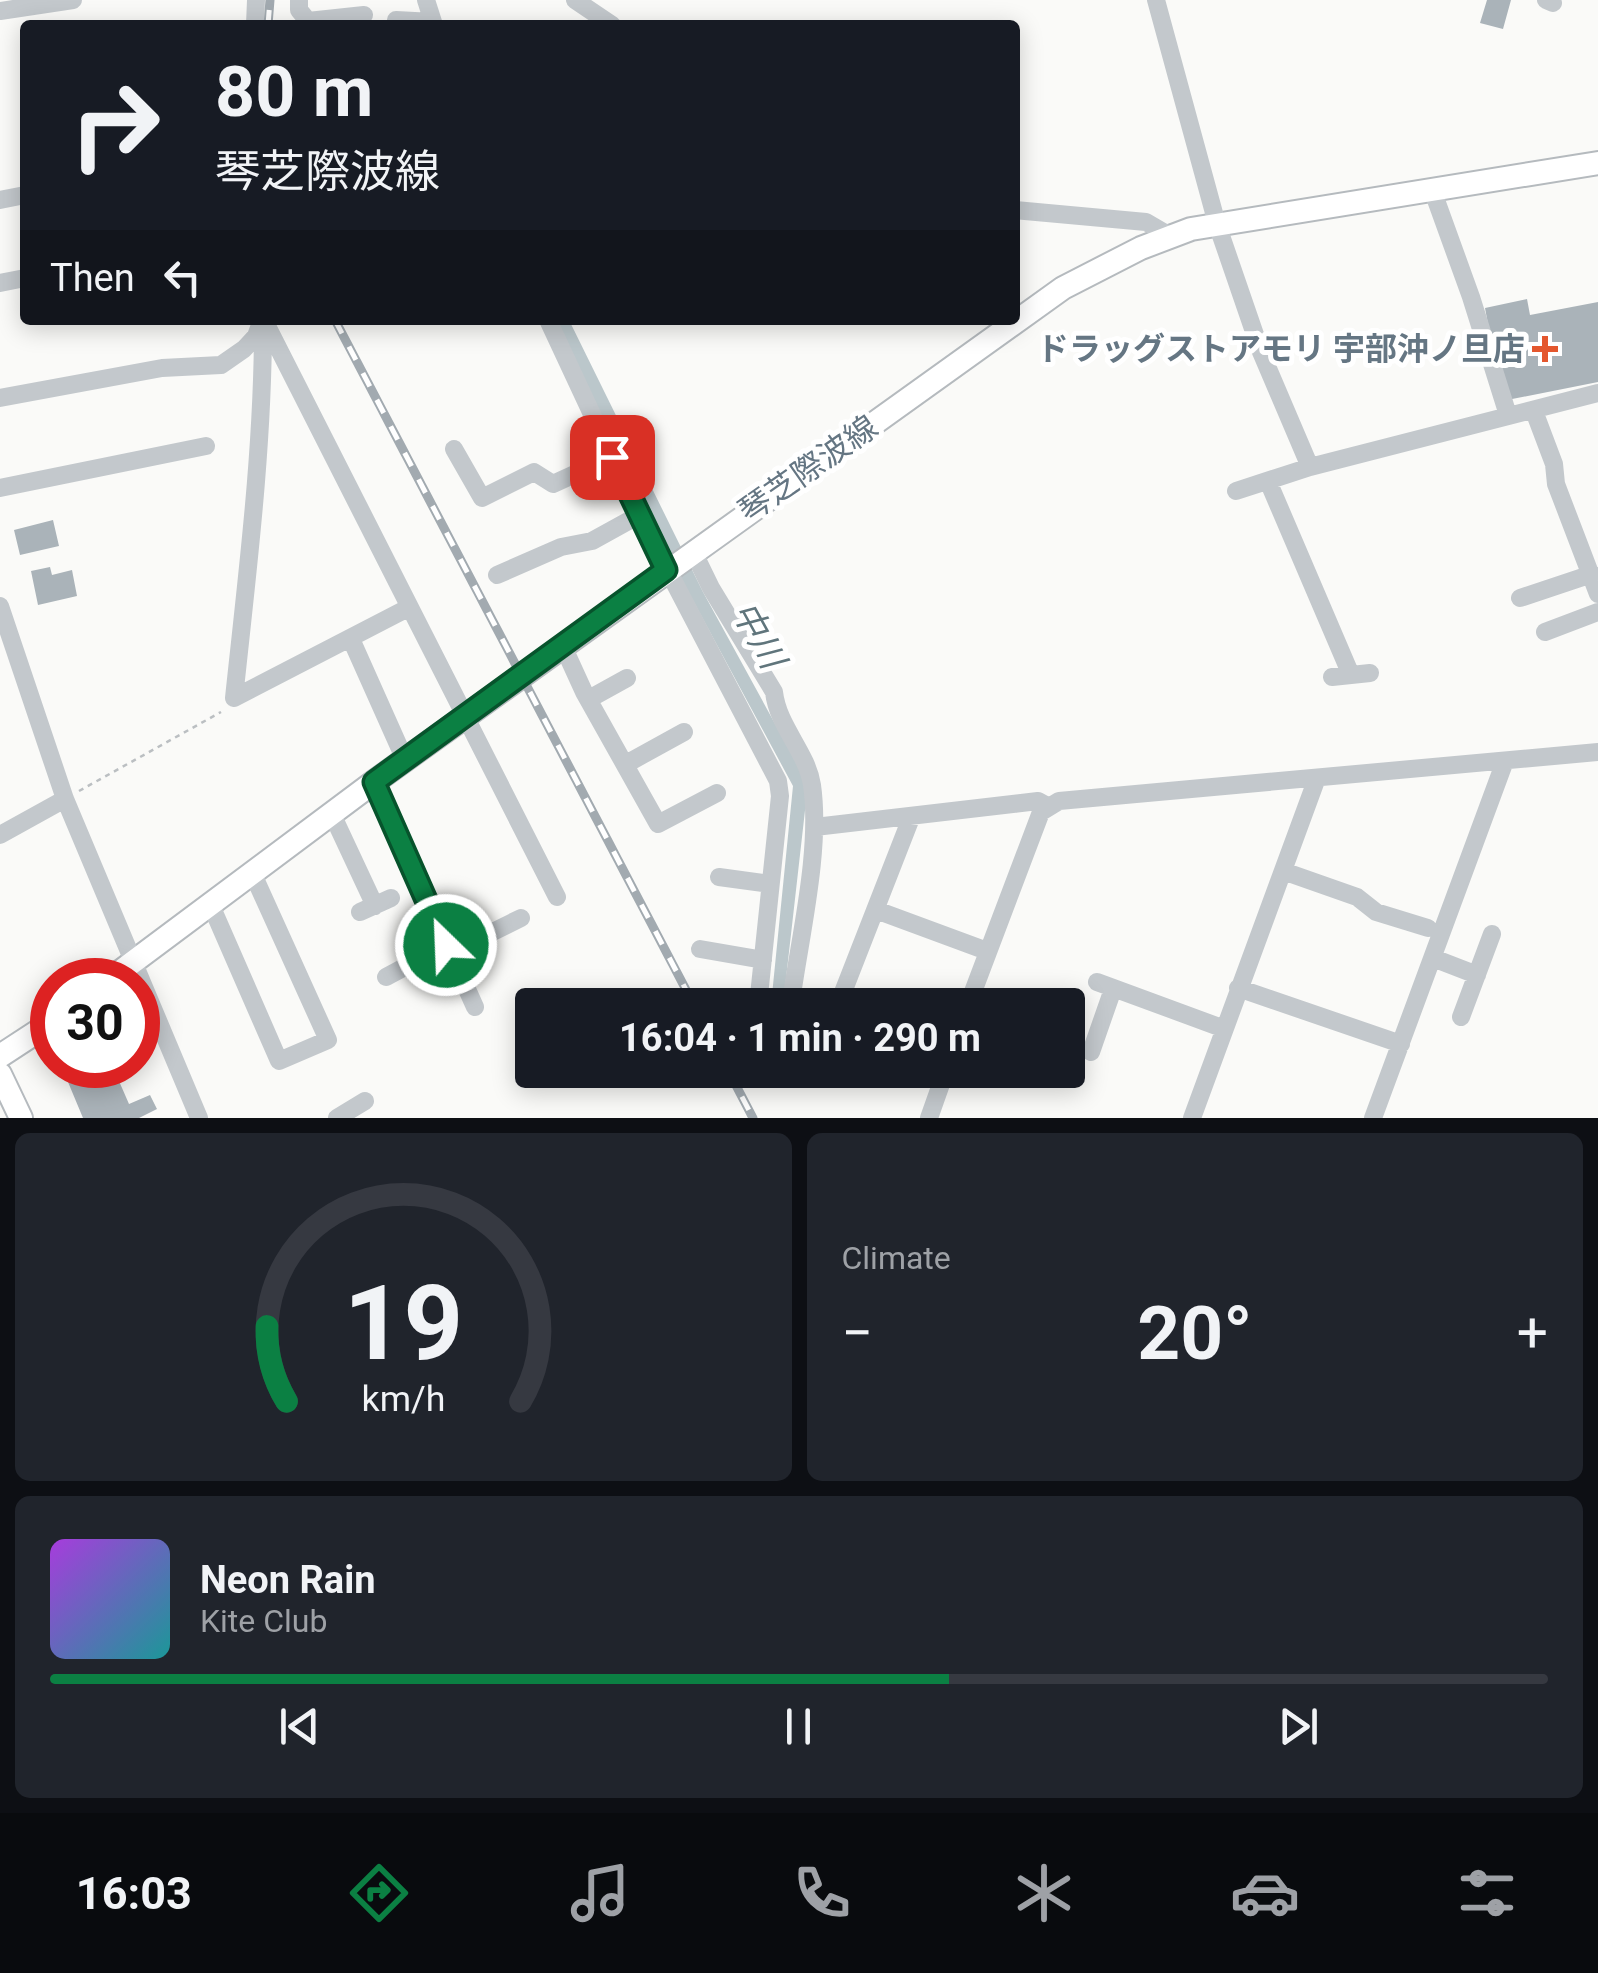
<!DOCTYPE html>
<html lang="en">
<head>
<meta charset="utf-8">
<style>
	body { margin:0; font-family:Roboto,"Noto Sans JP",sans-serif; background:#20242c; color:#f1f3f6; height:100vh; display:flex; flex-direction:column; font-size:38px; white-space:nowrap }
	* { box-sizing:border-box; margin:0 }
	p { font-size:32px; color:#9ea1a6 }
	.icon { flex:none; width:55px; height:55px; fill:none; stroke:currentColor; stroke-width:2; stroke-linecap:round; stroke-linejoin:round }
	.map { position:relative; height:1118px; overflow:hidden }
	.details { display:flex; flex-direction:column; gap:15px; padding:15px; background:#0d0f14; flex:1 }
	.details>* { flex:none }
	.guide { position:absolute; left:20px; top:20px; width:1000px; height:305px; border-radius:10px; box-shadow:0 5px 25px #0003; background:#171b24; color:#f1f3f6; overflow:hidden }
	.speed { position:absolute; left:30px; top:958px; display:flex; gap:20px; font-size:50px; font-weight:700; text-align:center }
	.speed>* { display:grid; place-content:center; width:130px; height:130px; border-radius:50%; background:#171b24; box-shadow:0 5px 25px #0003; line-height:1 }
	.speed .limit { border:15px solid #d22; background:#fff; color:#111 }
	.pin { position:absolute; display:grid; place-items:center; width:85px; height:85px; color:#fff; margin:-42px; border-radius:20px; box-shadow:0 5px 15px #0006 }
	.me { position:absolute; width:110px; margin:-55px; rotate:336deg; stroke-linejoin:round; filter:drop-shadow(0 0 8px #0008) }
	.turn { display:flex; align-items:center; gap:35px; height:210px; padding:0 30px; font-size:45px }
	.turn .icon { width:130px; height:130px; stroke-width:2.5 }
	.turn b { display:block; font-size:70px; line-height:85px }
	.then { display:flex; align-items:center; height:95px; padding:0 30px; background:#0003; gap:20px; font-size:38px }
	.big { font-size:75px; font-weight:700; line-height:1.1 }
	.details .tile { flex:1; display:flex; flex-direction:column; justify-content:center; gap:15px; min-width:0; padding:0 35px; border-radius:15px; background:#20242c }
	.details .dial { align-items:center; gap:0 }
	.dial svg { height:260px; overflow:visible; fill:none; stroke:#363941; stroke-width:7; stroke-linecap:round; text-anchor:middle }
	.dial text { fill:#f1f3f6; stroke:none }
	.song { display:flex; align-items:center; gap:30px }
	.cover { width:120px; height:120px; border-radius:15px; background:linear-gradient(135deg,hsl(280 70% 55%),hsl(180 70% 35%)) }
	.played { height:10px; border-radius:5px; background:linear-gradient(90deg,#0b8043 60%,#363941 60%) }
	.keys { display:flex; justify-content:space-around; direction:ltr }
	.heat { display:flex; justify-content:space-between; align-items:center; font-size:55px; direction:ltr }
	.details .tiles { flex:1; display:grid; gap:15px; grid-template-columns:1fr 1fr }
	.tile:last-child { grid-column:span 2 }
	.trip { position:absolute; left:515px; top:988px; width:570px; height:100px; border-radius:10px; background:#171b24; box-shadow:0 5px 25px #0003; font-weight:700; line-height:100px; text-align:center }
	.dock { display:flex; height:160px; justify-content:space-around; align-items:center; background:#090b0e; color:#9ea1a6 }
	.dock .icon { width:70px; height:70px }
	.dock .selected { color:#0b8043 }
	.dock b { font-size:45px; color:#f1f3f6 }
	.map>svg:first-child { display:block }
	.water { fill:#bbc7cb }
	.building { fill:#aab3b9 }
	.lines { fill:none; stroke-linecap:round; stroke-linejoin:round }
	.major-casing { stroke:#b5babe; stroke-width:26 }
	.path { stroke:#bbbfc2; stroke-width:2.5; stroke-dasharray:5 5; stroke-linecap:butt }
	.minor { stroke:#c3c8cc; stroke-width:18 }
	.major { stroke:#fff; stroke-width:22 }
	.rail-casing { stroke:#a2aab0; stroke-width:9 }
	.rail { stroke:#fff; stroke-width:5; stroke-dasharray:15; stroke-linecap:butt }
	.route-casing { stroke:#07532c; stroke-width:25 }
	.route { stroke:#0b8043; stroke-width:18 }
	.poi-dot { fill:#e4572e; stroke:#fff; stroke-width:4 }
	.labels { text-anchor:middle; dominant-baseline:central; stroke-width:10; stroke-linejoin:round; paint-order:stroke }
	.poi-label { font-size:32px; font-weight:bold; fill:#657683; stroke:#fff; text-anchor:end }
	.street-label { font-size:32px; fill:#657683; stroke:#fff }
	.water-label { font-size:35px; font-style:italic; fill:#60757c; stroke:#fff }
</style>
</head>
<body>
<div class="map">
<svg width="1598" height="1118" viewBox="0 0 1598 1118">
	<rect width="100%" height="100%" fill="#fafaf8"/>
	<path class="water" d="M556,320H569L703,592L808,784L783,1005H771L793,786L662,543Z"/>
	<path class="building" d="M1487,0H1511L1503,29L1480,23Z
		M1527,299L1530,315L1598,302V382L1502,401L1485,308Z
		M53,520L59,546L20,555L14,530Z
		M50,567L52,575L72,570L77,596L38,605L31,571Z
		M107,1065H112L129,1104L150,1095L157,1109L139,1118H83L68,1082Z"/>
	<g class="lines">
		<defs>
			<path id="major" d="M109,980L374,782L1063,288L1141,248L1191,229L1598,163
				M0,1056L52,1022
				M0,1074L21,1118"/>
		</defs>
		<use href="#major" class="major-casing"/>
		<path class="path" d="M79,791L221,712"/>
		<path class="minor" d="M299,0V10L308,21L364,15
			M426,0L434,25
			M575,0L612,25
			M1156,0L1217,224L1261,352L1310,467
			M1546,0L1553,3L1552,0
			M0,11L73,0
			M396,20L433,22
			M255,25L256,0
			M1432,189L1471,297L1508,415
			M0,200L25,195
			M1015,210L1146,222L1170,236
			M0,283L25,278
			M264,320L557,897
			M548,320L639,515L778,781L780,796L758,1005
			M0,398L162,368L221,365L244,349L256,336L260,325
			M1534,411L1554,464L1556,484L1598,594
			M454,449L482,498L534,472L553,484L612,457
			M1268,481L1351,675
			M0,488L206,446
			M1236,491L1310,467L1598,393
			M693,551L711,588L774,692C778,727 807,752 812,785C821,848 801,932 792,995L822,1005
			M497,575L561,547L592,541L639,515
			M1520,598L1592,574
			M0,606L65,799L199,1118
			M1545,632L1598,612
			M351,639L405,760
			M563,646L584,692L658,824L717,793
			M1332,677L1370,673
			M234,698C247,575 263,450 263,325
			M234,698L408,608
			M589,699L627,678
			M626,764L684,732
			M374,782L475,1007
			M332,814L375,906
			M815,827L1038,801L1049,807
			M0,835L65,799
			M1283,871L1357,897L1376,912L1428,928
			M719,877L770,884
			M210,903L279,1061L328,1040L252,872
			M876,910L987,951
			M360,912L391,898
			M700,949L763,960
			M450,953L521,918
			M1433,958L1477,975
			M386,977L446,945
			M1097,982L1222,1028
			M1238,988L1401,1044
			M838,1005L911,818
			M968,1005L1041,812L1059,801L1598,752
			M1461,1017L1492,934
			M1091,1052L1113,989
			M337,1118L365,1101
			M929,1118L946,1070
			M1192,1118L1317,778
			M1373,1118L1505,761"/>
		<use href="#major" class="major"/>
		<defs>
			<path id="rail" d="M268,25L270,0
				M335,320L694,1005
				M728,1070L753,1118"/>
		</defs>
		<use href="#rail" class="rail-casing"/>
		<use href="#rail" class="rail"/>
	</g>
	<g class="lines">
		<defs>
			<path id="route" d="M446,945L374,782L666,570L612,457"/>
		</defs>
		<use href="#route" class="route-casing"/>
		<use href="#route" class="route"/>
	</g>
	<path class="poi-dot" d="M1540 334h10v10h10v10h-10v10h-10v-10h-10v-10h10z"/>
	<g class="labels">
		<g class="poi-label">
			<text x="1525" y="349">ドラッグストアモリ 宇部沖ノ旦店</text>
		</g>
		<g class="street-label">
			<text transform="translate(808 469) rotate(-35)">琴芝際波線</text>
		</g>
		<g class="water-label">
			<text transform="translate(758 635) rotate(61)">中川</text>
		</g>
	</g>
</svg>
<div class="speed"><div class="limit">30</div></div>
<div class="pin" style="left:612px;top:457px;background:#d93025"><svg class="icon" aria-label="arrive" viewBox="0 0 24 24"><path d="M6 21V4h12l-3 4 3 4H6"/></svg></div>
<svg class="me" style="left:446px;top:945px" viewBox="-20 -20 40 40"><circle r="17" fill="#0b8043" stroke="#fff" stroke-width="3"/><path d="M0-11L8 9 0 5-8 9z" fill="#fff"/></svg>
<div class="trip">16:04 · 1 min · 290 m</div>
<div class="guide">
<div class="turn"><svg class="icon" aria-label="right" viewBox="0 0 24 24"><path d="M7 20v-9h11M14 6l5 5-5 5"/></svg><div><b>80 m</b>琴芝際波線</div></div>
<div class="then">Then<svg class="icon" aria-label="left" viewBox="0 0 24 24"><path d="M17 20v-9H6M10 6l-5 5 5 5"/></svg></div>
</div>
</div>
<section class="details">
<div class="tiles">
<div class="tile dial"><svg viewBox="0 0 100 80">
<path d="M14 69A42 42 0 1 1 86 69"/>
<path d="M14 69A42 42 0 0 1 8 46" stroke="#0b8043"/>
<text x="50" y="56" font-size="32" font-weight="700">19</text>
<text x="50" y="72" font-size="11">km/h</text>
</svg></div>
<div class="tile"><p>Climate</p>
<div class="heat"><a>−</a><b class="big">20°</b><a>+</a></div>
</div>
<div class="tile">
<div class="song"><i class="cover"></i><div><b>Neon Rain</b><p>Kite Club</p></div></div>
<div class="played"></div>
<div class="keys"><svg class="icon" aria-label="previous" viewBox="0 0 24 24"><path d="M18 5L8 12l10 7zM5 5v14"/></svg><svg class="icon" aria-label="pause" viewBox="0 0 24 24"><path d="M8 5v14M16 5v14"/></svg><svg class="icon" aria-label="next" viewBox="0 0 24 24"><path d="M6 5l10 7-10 7zM19 5v14"/></svg></div>
</div>
</div>
</section>
<nav class="dock">
<b>16:03</b>
<svg class="icon selected" aria-label="directions" viewBox="0 0 24 24"><path d="M12 3l9 9-9 9-9-9zM9 14v-3h6M13 9l2 2-2 2"/></svg>
<svg class="icon" aria-label="music" viewBox="0 0 24 24"><path d="M9 18V5l10-2v13"/><circle cx="6" cy="18" r="3"/><circle cx="16" cy="16" r="3"/></svg>
<svg class="icon" aria-label="phone" viewBox="0 0 24 24"><path d="M5 4h4l2 5-3 2q2 4 5 5l2-3 5 2v4C11 20 4 13 5 4z"/></svg>
<svg class="icon" aria-label="climate" viewBox="0 0 24 24"><path d="M12 3v18M4 7l16 10M4 17L20 7"/></svg>
<svg class="icon" aria-label="car" viewBox="0 0 24 24"><path d="M5 17H2v-5l4-1 3-4h7l3 4 3 1v5h-3M9 17h6M6 11h13"/><circle cx="7" cy="17" r="2"/><circle cx="17" cy="17" r="2"/></svg>
<svg class="icon" aria-label="filters" viewBox="0 0 24 24"><path d="M4 7h16M4 17h16"/><circle cx="9" cy="7" r="2"/><circle cx="15" cy="17" r="2"/></svg>
</nav>
</body>
</html>
